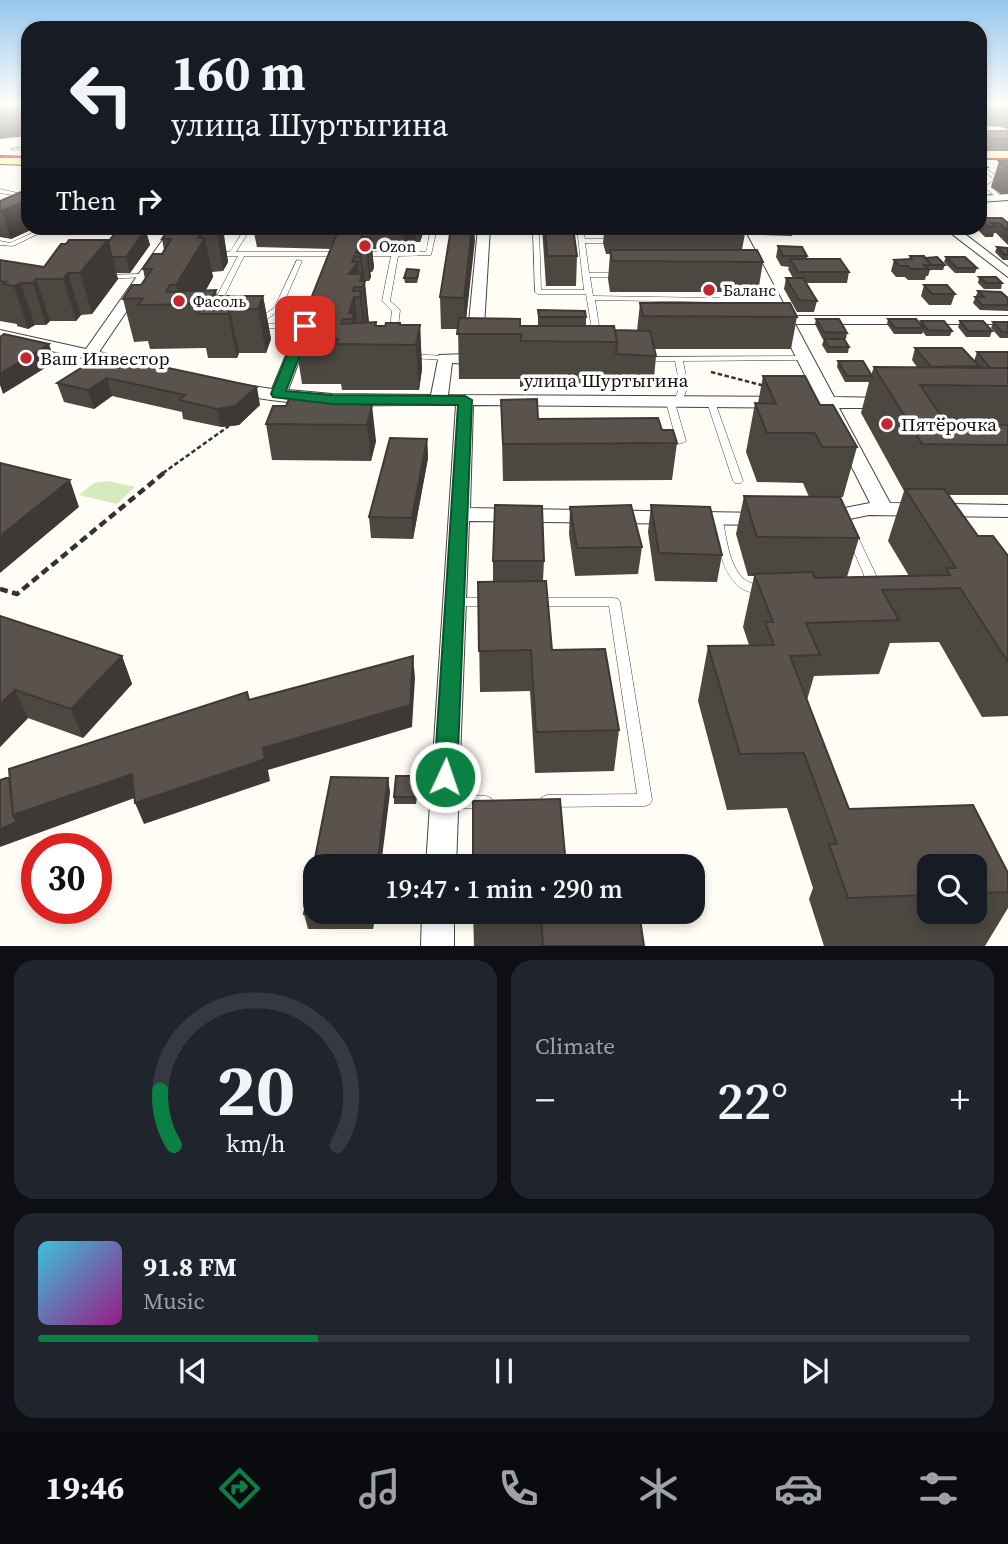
<!DOCTYPE html>
<html lang="en">
<head>
<meta charset="utf-8">
<style>
	body { margin:0; font-family:"Source Serif 4",serif; background:#20242c; color:#f1f3f6; height:100vh; display:flex; flex-direction:column; font-size:26px; white-space:nowrap }
	* { box-sizing:border-box; margin:0 }
	p { font-size:23px; color:#9ea1a6 }
	.icon { flex:none; width:38px; height:38px; fill:none; stroke:currentColor; stroke-width:2; stroke-linecap:round; stroke-linejoin:round }
	.map { position:relative; height:946px; overflow:hidden }
	.sheet { display:flex; flex-direction:column; gap:14px; padding:14px; background:#0d0f14; flex:1 }
	.sheet>* { flex:none }
	.top-card { position:absolute; left:21px; top:21px; width:966px; height:214px; border-radius:21px; box-shadow:0 4px 10px #0003; background:#171b24; color:#f1f3f6; overflow:hidden }
	.controls { position:absolute; left:917px; top:854px; display:grid; gap:14px }
	.controls a { display:grid; place-items:center; width:70px; height:70px; border-radius:14px; background:#171b24; box-shadow:0 4px 10px #0003; font-size:35px }
	.speed { position:absolute; left:21px; top:833px; display:flex; gap:14px; font-size:35px; font-weight:700; text-align:center }
	.speed>* { display:grid; place-content:center; width:91px; height:91px; border-radius:50%; background:#171b24; box-shadow:0 4px 10px #0003; line-height:1 }
	.speed .limit { border:10px solid #d22; background:#fff; color:#111 }
	.pin { position:absolute; display:grid; place-items:center; width:60px; height:60px; color:#fff; margin:-30px; border-radius:14px; box-shadow:0 4px 10px #0006 }
	.me { position:absolute; width:77px; margin:-38px; rotate:3deg; stroke-linejoin:round; filter:drop-shadow(0 0 5px #0008) }
	.turn { display:flex; align-items:center; gap:24px; height:147px; padding:0 35px; font-size:32px }
	.turn .icon { width:91px; height:91px; stroke-width:2.5 }
	.turn b { display:block; font-size:49px; line-height:60px }
	.then { display:flex; align-items:center; height:66px; padding:0 35px; background:#0003; gap:14px; font-size:26px }
	.big { font-size:52px; font-weight:600; line-height:1.1 }
	.sheet .widget { flex:1; display:flex; flex-direction:column; justify-content:center; gap:10px; min-width:0; padding:0 24px; border-radius:21px; background:#20242c }
	.sheet .dial { align-items:center; gap:0 }
	.dial svg { height:182px; overflow:visible; fill:none; stroke:#363941; stroke-width:7; stroke-linecap:round; text-anchor:middle }
	.dial text { fill:#f1f3f6; stroke:none }
	.song { display:flex; align-items:center; gap:21px }
	.cover { width:84px; height:84px; border-radius:10px; background:linear-gradient(135deg,hsl(190 70% 55%),hsl(310 70% 35%)) }
	.played { height:7px; border-radius:4px; background:linear-gradient(90deg,#0b8043 30%,#363941 30%) }
	.keys { display:flex; justify-content:space-around; direction:ltr }
	.heat { display:flex; justify-content:space-between; align-items:center; font-size:38px; direction:ltr }
	.sheet .tiles { flex:1; display:grid; gap:14px; grid-template-columns:1fr 1fr }
	.widget:last-child { grid-column:span 2 }
	.trip { position:absolute; left:303px; top:854px; width:402px; height:70px; border-radius:21px; background:#171b24; box-shadow:0 4px 10px #0003; font-weight:600; line-height:70px; text-align:center }
	.dock { display:flex; height:112px; justify-content:space-around; align-items:center; background:#090b0e; color:#9ea1a6 }
	.dock .icon { width:49px; height:49px }
	.dock .current { color:#0b8043 }
	.dock b { font-size:32px; color:#f1f3f6 }
	.map>svg:first-child { display:block }
	.green { fill:#d5ebbd }
	.lines { fill:none; stroke-linecap:round; stroke-linejoin:round }
	.service-casing { stroke:#444; stroke-width:1 }
	.minor-casing { stroke:#444; stroke-width:2 }
	.secondary-casing { stroke:#333; stroke-width:2 }
	.path-far1 { stroke:#333; stroke-width:2.5; stroke-dasharray:4.5 2.5; stroke-linecap:butt }
	.path { stroke:#333; stroke-width:4.5; stroke-dasharray:8 4.5; stroke-linecap:butt }
	.service { fill:#fff; fill-rule:evenodd }
	.minor { fill:#fff; fill-rule:evenodd }
	.secondary { fill:#fff6b0; fill-rule:evenodd }
	.tram { stroke:#c4262e; stroke-width:2 }
	.wall { fill:#4d4742; fill-rule:evenodd }
	.shaded-wall { fill:#3f3936 }
	.building { fill:#5a524d; stroke:#3f3936; stroke-width:2 }
	.route { fill:#0b8043; stroke:#07532c; stroke-width:2 }
	.poi-dot { fill:#c4262e; stroke:#fff; stroke-width:2.5 }
	.labels { text-anchor:middle; dominant-baseline:central; stroke-width:7; stroke-linejoin:round; paint-order:stroke }
	.far-poi-label { font-size:16px; fill:#111; stroke:#fff; text-anchor:start }
	.poi-label { font-size:19px; fill:#111; stroke:#fff; text-anchor:start }
	.street-label { font-size:19px; fill:#111; stroke:#fff }
</style>
</head>
<body>
<div class="map">
<svg width="1008" height="946" viewBox="0 0 1008 946">
	<rect width="100%" height="100%" fill="#fffdf5"/>
	<path class="green" d="M109,481L135,487L117,504L79,495L94,483Z"/>
	<g class="lines">
		<defs>
			<path id="service" d="M980,130L1008,132V134L980,132Z
				M28,146V148L13,150L11,149Z
				M980,164L1002,180L991,187L1001,196V198H997L984,187L995,180L980,168Z
				M0,189L22,194L19,196L0,193Z
				M43,228H50L13,246L0,245V241L10,243Z
				M245,228H251L236,252H340L343,254L340,256H244L219,307L218,309H212L211,307L238,256H215L212,254L215,252H230Z
				M431,228H437L431,255L398,256L390,301L400,310L397,335L396,337H390L389,335L392,311L382,301L391,256H362L359,254L362,252H426Z
				M533,228H539L541,290H584L577,228H583L585,239H617L620,241L617,243H585L589,273H620L623,275L620,277H590L593,296L773,299L777,301L773,303L595,300L601,339L597,341H594L586,294H538L535,292Z
				M297,260L302,261L281,309L264,321L267,324H305L309,326L305,328H262L255,321L274,308Z
				M143,274L145,275V277L105,279L102,277L105,275Z
				M408,354L445,356L449,358L445,360L411,358L407,356Z
				M803,356H806V360L683,361L688,386L681,404L675,403L686,441C680,445 667,446 661,442L666,439H676L666,402L670,399L674,401L680,386L675,361H640V357Z
				M711,399L715,402L743,481L741,483H735L733,481L707,402Z
				M717,515L722,518C727,537 728,565 744,579C750,584 758,585 766,587L768,590L766,593C724,599 719,547 712,518Z
				M851,530L856,533L876,575L871,589H863L861,586L864,575L846,533Z
				M455,598H489L493,599L495,602L493,605L489,606H455L451,605L449,602L451,599Z
				M536,598H614L618,599L620,602L652,800L650,804L645,806L547,807L542,805L540,801L542,797L547,795L637,794L609,606H536L532,605L530,602L532,599Z
				M445,796H486L491,798L493,802L491,806L486,808H445L440,806L438,802L440,798Z"/>
			<path id="minor" d="M1008,194V200L980,202V196Z
				M171,228H183L99,352L131,359L133,362L131,365L125,367L0,340V330L86,349Z
				M478,228H490L482,359L474,364L452,363L448,395L816,397L731,228H743L790,316H1008V324H795L834,397L888,398L897,403L888,408H839L890,503L1008,505V517L869,515L821,525L814,524L811,519L814,514L870,503L822,408L473,405L470,508L763,513L770,514L773,519L770,524L763,525L469,521L456,866H426L456,405C381,404 301,410 227,392L225,388L233,383L272,389L299,324L306,320L313,324L288,390L332,394L431,395L439,355L466,354Z
				M944,228H957L1008,267V277Z
				M422,912H454V946H421Z"/>
			<path id="secondary" d="M980,150L1008,151V159L980,158Z
				M0,156L28,157V165L0,164Z"/>
		</defs>
		<use href="#service" class="service-casing"/>
		<use href="#minor" class="minor-casing"/>
		<use href="#secondary" class="secondary-casing"/>
		<path class="path-far1" d="M711,372L765,386
			M163,473L229,426"/>
		<path class="path" d="M0,589L17,594L166,471"/>
		<use href="#service" class="service"/>
		<use href="#minor" class="minor"/>
		<use href="#secondary" class="secondary"/>
		<path class="tram" d="M0,157H28
			M980,159H1008"/>
	</g>
	<path class="wall" d="M980,105H1008V130L1002,127L980,126Z
		M980,131H1008V151H980Z
		M999,161H1008V194H1001L991,187Z
		M980,162L987,167L983,181H980Z
		M0,201L28,228H35L11,239L0,237Z
		M980,218L1008,223V245L996,233H994L993,237H985L976,228H980Z
		M114,228H152L147,235L150,245L130,273H116L118,279L92,314L81,315L76,321H50L46,325H35L28,329L17,326V324L0,321V260L44,267L108,242L115,233Z
		M175,228H228L224,236L228,262L223,271L212,272L213,277L206,290H216L217,296H263L271,339L266,353H239L237,358H208L206,348L150,349L148,341L134,342L123,299L141,285L145,279L143,269L162,254L164,250L162,239Z
		M253,228H423V233L420,242H416L415,248L404,250L372,249L374,268L372,272H370L371,277L369,281H365L369,323L376,322L377,326L420,325L422,369L419,390H342L341,384H302L295,339L331,249L257,247Z
		M449,228H475L466,318L520,326H538V310L586,317V326L615,330L637,331L640,303L797,317L791,349H654L656,356L653,390L613,387H520V379H459L458,329H441L440,297L451,231H449Z
		M542,228H573L577,256L576,286H546Z
		M596,228H746L742,250L763,262L758,292H610L608,279L610,254H606L603,243L604,233H597Z
		M758,228H794L792,236L762,235Z
		M778,246L807,256V259L849,272L847,283H806L817,301L814,312H797L784,289L786,278H793L788,269L789,267L781,266L776,257Z
		M997,247L1008,248V260H1003L995,252Z
		M910,256L925,258L945,265L943,270H930L928,276H926L925,280H908L905,277H896L891,271L894,260L909,259Z
		M946,257L977,268L975,273H955L944,262Z
		M419,275L417,283H405L404,278Z
		M979,277L1002,283L1001,289H984L978,283Z
		M924,285L955,294L951,305H929L921,296Z
		M978,291L1008,298V311L980,310L973,303Z
		M816,319L847,333L846,339L822,338L815,324Z
		M888,319L920,323L921,321L952,331L950,336H926L923,332L922,334H894L887,324Z
		M960,321L992,331L990,337H966L958,327Z
		M993,322H1008V338H1000L991,328Z
		M824,339L849,347L848,353H827L822,345Z
		M915,348L974,361L977,352H1008V495H948L978,536L1008,556V716L982,717L939,642L890,643L879,674L814,676L807,700L849,809L1008,873V908L985,946H824L809,899L813,888L787,808L727,810L698,701L708,646L749,645L743,627L754,576H748L736,534L744,496L809,497L803,483L757,482L746,452L755,403H758L763,376L820,405L857,447L843,497H840L859,538L847,577H814L815,578L909,576L888,541L904,491L861,413L869,382H845L837,367L838,361L871,375L874,367H917L912,360ZM929,866H975V912H929Z
		M103,354L260,405L239,425L221,427L183,419L182,412L112,396L94,409L64,402L57,383Z
		M501,400L538,419L662,430L677,443L672,480L503,481Z
		M363,405L376,441L371,461L272,460L266,424Z
		M427,439L428,458L413,539L371,538L369,517Z
		M651,505L722,555L717,582L655,581L648,532Z
		M570,507L642,547L638,574L575,576L569,534Z
		M493,561H544L543,581L552,650L619,730L614,771L535,773L530,691L480,692L478,582H493Z
		M0,616L122,656L132,684L83,738L28,718L0,747Z
		M388,778L390,793L315,912H375L373,929H308L304,914Z
		M418,783L416,804H394V797Z
		M473,912L570,914L644,946H474Z"/>
	<path class="shaded-wall" d="M28,106V136L0,139V108Z
		M28,200V228H35L11,239L2,211Z
		M144,228H152L147,235L150,245L130,273L126,257L145,231Z
		M216,228H228L224,236L228,262L223,271Z
		M403,228H416V242L415,248L404,250Z
		M420,228H423V233L420,242Z
		M472,228H474L475,241L465,329L464,298Z
		M370,229L374,268L372,272L369,233Z
		M201,233L203,241L205,238L213,277L198,304H181L176,285Z
		M367,237L371,277L369,281L365,242Z
		M108,240L118,279L92,314L80,273Z
		M360,242L369,323L367,329L363,287L360,281L362,275L360,257L356,253Z
		M354,256L355,265L358,262L360,287H354L359,340L355,344L352,319H350L349,274Z
		M68,273L81,315L76,321L63,279Z
		M36,279L50,321L46,325L33,283Z
		M21,283L35,325L28,329L14,286Z
		M361,291L366,334L364,340L360,297Z
		M263,296L271,339L266,353L258,309Z
		M230,310L239,353L237,358L228,314Z
		M420,325L422,369L419,390L416,345Z
		M49,344L55,362L3,394L0,385V374Z
		M107,378L112,396L94,409L88,390Z
		M257,387L260,405L239,425L221,427L217,409Z
		M372,405L376,441L371,461L367,425Z
		M427,439L428,458L413,539L412,518Z
		M70,480L79,507L0,573V536Z
		M122,656L132,684L83,738L71,709Z
		M413,656L415,678L412,727L268,770L270,781L144,824L135,803L263,748Z
		M15,690L28,718L0,747V704Z
		M132,774L140,796L0,847V829L13,815Z
		M418,776V783L416,804L415,797Z
		M388,778L390,793L381,866H377Z
		M371,912H375L373,929L371,915Z"/>
	<path class="building" d="M0,105H28V106L0,108Z
		M980,131H1008V139H980Z
		M999,161H1008V168Z
		M980,162L987,167H980Z
		M28,189V200L2,211H0V201Z
		M980,218H1002L1008,223V231L999,223H991L996,227H989Z
		M169,228H219L216,232L201,233L198,238H205L176,285H170L166,292L216,290L213,296H263L258,309L230,310L228,314H198L204,304L138,305L143,298L123,299L132,285H141L152,269H143L153,254H162L171,239H162Z
		M339,228H366L365,229H370L369,233H363L361,237H367L365,242H360L356,253H360V257L354,256L352,262H358L349,274H363L360,281H365L363,287H354L353,291H361L360,297H354L349,313H354L352,319H343L341,324L376,322L375,326H385L386,323H400V325H420L416,345L336,344L338,339H295Z
		M451,228H472L464,298L440,297Z
		M545,228H573L577,256H547Z
		M146,229L126,257H112L108,242L118,230Z
		M69,240H108L80,273H68L63,279H36L33,283H21L14,286L3,284L6,282L0,281V260L44,267L61,244H66Z
		M778,246L802,247L807,256H783Z
		M997,247L1008,248V255H1005Z
		M610,250H757L763,262L612,261Z
		M910,256H924L931,265H924L928,269H911L908,266H899L894,260L912,259Z
		M937,257L945,265H932L925,258Z
		M946,257H965L977,268H957Z
		M790,259H840L849,272H798Z
		M407,269L419,270L417,278H404Z
		M979,277H996L1002,283H986Z
		M786,278H803L817,301L799,300Z
		M924,285H947L955,294H932Z
		M978,291L1001,292L1008,298V305H982L975,297H984Z
		M640,303H790L797,317L643,316Z
		M538,310L585,311L586,317H539Z
		M459,318L520,319V326H614L617,342L521,341V334H457Z
		M816,319H839L847,333L824,332Z
		M888,319H916L924,328H895Z
		M921,321H944L952,331L928,330Z
		M960,321H983L992,331H968Z
		M993,322H1008V332H1002Z
		M615,330L650,331L656,356L616,354L617,342Z
		M4,334L49,344L0,374V337Z
		M824,339H844L849,347H829Z
		M915,348H962L979,366L931,367Z
		M977,352H1008V368H990Z
		M103,354L257,387L235,406L217,409L179,400L185,395L107,378L88,390L57,383Z
		M838,361H863L872,376H847Z
		M874,367L1008,368V386L920,385L947,425H1008V445L922,444Z
		M763,376H805L820,405H833L857,447H822L815,433H767L755,403L776,404Z
		M289,399H362L360,405H372L367,425L266,424L273,406H286Z
		M537,399L538,419L658,418L662,430H673L677,443L503,444L501,400Z
		M390,438L427,439L412,518L369,517Z
		M0,463L70,480L0,536Z
		M905,489H944L978,536H993L1008,556V662L960,588L882,590L899,620L806,623L820,655L790,656L849,809L973,805L1008,873V892L975,893V866H929V895L848,898L829,844H837L804,753L740,754L708,646L774,645L765,622H773L754,574L812,572L815,578L950,575L946,568H956Z
		M744,496L840,497L859,538L757,537Z
		M495,505L542,506L544,561H493Z
		M631,505L642,547L577,548L570,507Z
		M651,505L710,507L722,555L659,553Z
		M546,581L552,650L605,649L619,730L536,732L531,650L479,651L478,582Z
		M0,616L122,656L71,709L15,690L0,704Z
		M413,656L410,705L263,748L265,759L135,803L132,774L13,815L9,769L247,692L249,700Z
		M396,776H418L415,797H394Z
		M9,777L13,815L17,822L0,829V780Z
		M331,777L388,778L377,866H315V912H371V915L304,914Z
		M560,799L566,866H473V801Z
		M473,912H570V914L639,912L644,946H543L541,915L473,917Z"/>
	<linearGradient id="sky" x2="0" y2="1"><stop stop-color="#95c6ee"/><stop offset="0.44" stop-color="#fffefa"/><stop offset="1" stop-color="#fffefa" stop-opacity="0"/></linearGradient>
	<rect width="1008" height="237" fill="url(#sky)"/>
	<path class="route" d="M305,322L311,326L286,391L332,395L465,396L472,400L457,777L454,784L445,787L437,784L434,777L458,405L332,404L273,397L271,394L299,326Z"/>
	<g class="poi-dot">
		<circle cx="365" cy="246" r="7"/>
		<circle cx="709" cy="290" r="7"/>
		<circle cx="179" cy="301" r="7"/>
		<circle cx="26" cy="358" r="7"/>
		<circle cx="887" cy="424" r="7"/>
	</g>
	<g class="labels">
		<g class="far-poi-label">
			<text x="379" y="246">Ozon</text>
			<text x="723" y="290">Баланс</text>
			<text x="193" y="301">Фасоль</text>
		</g>
		<g class="poi-label">
			<text x="40" y="358">Ваш Инвестор</text>
			<text x="901" y="424">Пятёрочка</text>
		</g>
		<g class="street-label">
			<text x="606" y="380">улица Шуртыгина</text>
		</g>
	</g>
</svg>
<div class="controls">
<a><svg class="icon" aria-label="search" viewBox="0 0 24 24"><circle cx="10" cy="10" r="6"/><path d="M15 15l6 6"/></svg></a>
</div>
<div class="speed"><div class="limit">30</div></div>
<div class="pin" style="left:305px;top:326px;background:#d93025"><svg class="icon" aria-label="arrive" viewBox="0 0 24 24"><path d="M6 21V4h12l-3 4 3 4H6"/></svg></div>
<svg class="me" style="left:445px;top:777px" viewBox="-20 -20 40 40"><circle r="17" fill="#0b8043" stroke="#fff" stroke-width="3"/><path d="M0-11L8 9 0 5-8 9z" fill="#fff"/></svg>
<div class="trip">19:47 · 1 min · 290 m</div>
<div class="top-card">
<div class="turn"><svg class="icon" aria-label="left" viewBox="0 0 24 24"><path d="M17 20v-9H6M10 6l-5 5 5 5"/></svg><div><b>160 m</b>улица Шуртыгина</div></div>
<div class="then">Then<svg class="icon" aria-label="right" viewBox="0 0 24 24"><path d="M7 20v-9h11M14 6l5 5-5 5"/></svg></div>
</div>
</div>
<section class="sheet">
<div class="tiles">
<div class="widget dial"><svg viewBox="0 0 100 80">
<path d="M14 69A42 42 0 1 1 86 69"/>
<path d="M14 69A42 42 0 0 1 8 45" stroke="#0b8043"/>
<text x="50" y="56" font-size="32" font-weight="700">20</text>
<text x="50" y="72" font-size="11">km/h</text>
</svg></div>
<div class="widget"><p>Climate</p>
<div class="heat"><a>−</a><b class="big">22°</b><a>+</a></div>
</div>
<div class="widget">
<div class="song"><i class="cover"></i><div><b>91.8 FM</b><p>Music</p></div></div>
<div class="played"></div>
<div class="keys"><svg class="icon" aria-label="previous" viewBox="0 0 24 24"><path d="M18 5L8 12l10 7zM5 5v14"/></svg><svg class="icon" aria-label="pause" viewBox="0 0 24 24"><path d="M8 5v14M16 5v14"/></svg><svg class="icon" aria-label="next" viewBox="0 0 24 24"><path d="M6 5l10 7-10 7zM19 5v14"/></svg></div>
</div>
</div>
</section>
<nav class="dock">
<b>19:46</b>
<svg class="icon current" aria-label="directions" viewBox="0 0 24 24"><path d="M12 3l9 9-9 9-9-9zM9 14v-3h6M13 9l2 2-2 2"/></svg>
<svg class="icon" aria-label="music" viewBox="0 0 24 24"><path d="M9 18V5l10-2v13"/><circle cx="6" cy="18" r="3"/><circle cx="16" cy="16" r="3"/></svg>
<svg class="icon" aria-label="phone" viewBox="0 0 24 24"><path d="M5 4h4l2 5-3 2q2 4 5 5l2-3 5 2v4C11 20 4 13 5 4z"/></svg>
<svg class="icon" aria-label="climate" viewBox="0 0 24 24"><path d="M12 3v18M4 7l16 10M4 17L20 7"/></svg>
<svg class="icon" aria-label="car" viewBox="0 0 24 24"><path d="M5 17H2v-5l4-1 3-4h7l3 4 3 1v5h-3M9 17h6M6 11h13"/><circle cx="7" cy="17" r="2"/><circle cx="17" cy="17" r="2"/></svg>
<svg class="icon" aria-label="filters" viewBox="0 0 24 24"><path d="M4 7h16M4 17h16"/><circle cx="9" cy="7" r="2"/><circle cx="15" cy="17" r="2"/></svg>
</nav>
</body>
</html>
